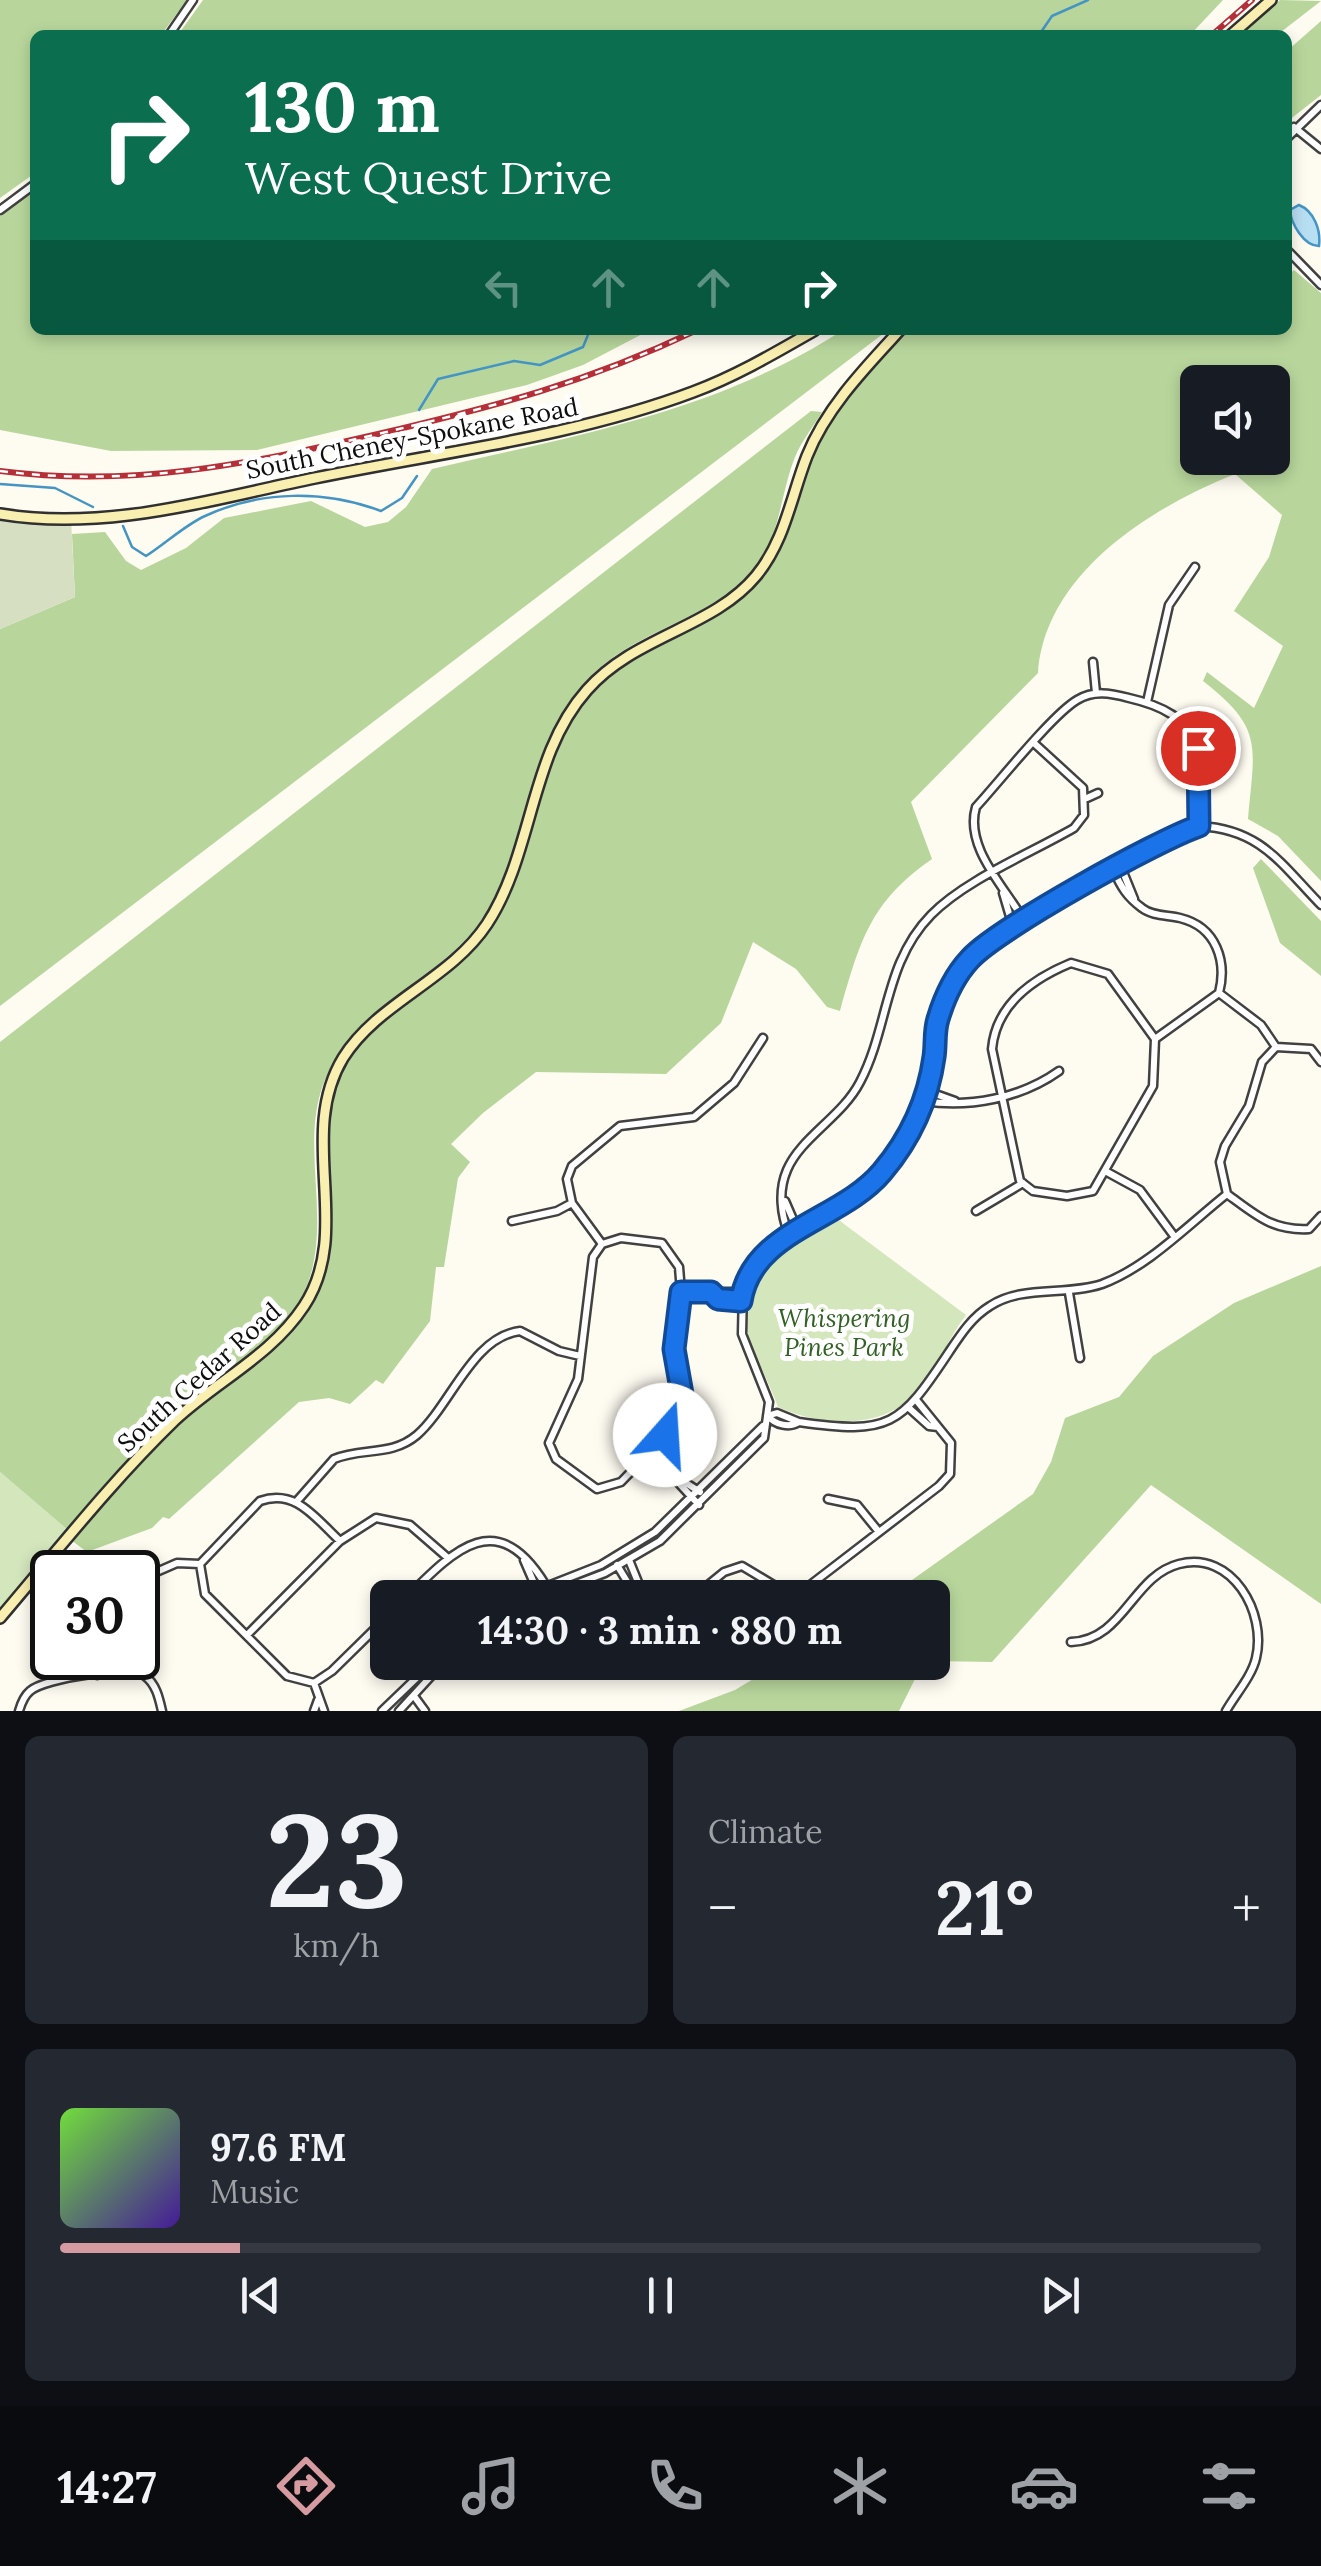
<!DOCTYPE html>
<html lang="en">
<head>
<meta charset="utf-8">
<style>
	body { margin:0; font-family:Lora,serif; background:#242831; color:#f1f3f6; height:100vh; display:flex; flex-direction:column; font-size:38px; white-space:nowrap }
	* { box-sizing:border-box; margin:0 }
	p { font-size:32px; color:#9ea1a6 }
	.icon { flex:none; width:55px; height:55px; fill:none; stroke:currentColor; stroke-width:2; stroke-linecap:round; stroke-linejoin:round }
	.map { position:relative; height:1711px; overflow:hidden }
	.side { display:flex; flex-direction:column; gap:25px; padding:25px; background:#0d0f14; flex:1 }
	.side>* { flex:none }
	.top-card { position:absolute; left:30px; top:30px; width:1262px; height:305px; border-radius:15px; box-shadow:0 5px 15px #0003; background:#0b6e4f; color:#fff; overflow:hidden }
	.fabs { position:absolute; left:1180px; top:365px; display:grid; gap:20px }
	.fabs a { display:grid; place-items:center; width:110px; height:110px; border-radius:15px; background:#171b24; box-shadow:0 5px 15px #0003; font-size:50px }
	.speed { position:absolute; left:30px; top:1550px; display:flex; gap:20px; font-size:50px; font-weight:700; text-align:center }
	.speed>* { display:grid; place-content:center; width:130px; height:130px; border-radius:50%; background:#171b24; box-shadow:0 5px 15px #0003; line-height:1 }
	.speed .limit { border:5px solid #111; border-radius:15px; background:#fff; color:#111 }
	.pin { position:absolute; display:grid; place-items:center; width:85px; height:85px; color:#fff; margin:-42px; border:5px solid #fff; border-radius:50%; box-shadow:0 2px 10px #0007 }
	.me { position:absolute; width:110px; margin:-55px; rotate:19deg; stroke-linejoin:round; filter:drop-shadow(0 0 8px #0008) }
	.turn { display:flex; align-items:center; gap:35px; height:210px; padding:0 50px; font-size:45px }
	.turn .icon { width:130px; height:130px; stroke-width:2.5 }
	.turn b { display:block; font-size:70px; line-height:85px }
	.lanes { display:flex; align-items:center; height:95px; padding:0 50px; background:#0003; justify-content:center; gap:50px; direction:ltr }
	.lanes .off { opacity:.35 }
	.big { font-size:75px; font-weight:800; line-height:1.1 }
	.side .widget { flex:1; display:flex; flex-direction:column; justify-content:center; gap:15px; min-width:0; padding:0 35px; border-radius:15px; background:#242831 }
	.side .dial { align-items:center; gap:0 }
	.dial b { font-size:130px; line-height:1 }
	.song { display:flex; align-items:center; gap:30px }
	.cover { width:120px; height:120px; border-radius:15px; background:linear-gradient(135deg,hsl(100 70% 55%),hsl(260 70% 35%)) }
	.played { height:10px; border-radius:5px; background:linear-gradient(90deg,#d69ba1 15%,#363941 15%) }
	.keys { display:flex; justify-content:space-around; direction:ltr }
	.heat { display:flex; justify-content:space-between; align-items:center; font-size:55px; direction:ltr }
	.side .tiles { flex:1; display:grid; gap:25px; grid-template-columns:1fr 1fr }
	.widget:last-child { grid-column:span 2 }
	.trip { position:absolute; left:370px; top:1580px; width:580px; height:100px; border-radius:15px; background:#171b24; box-shadow:0 5px 15px #0003; font-weight:800; line-height:100px; text-align:center }
	.tab-bar { display:flex; height:160px; justify-content:space-around; align-items:center; background:#090b0e; color:#9ea1a6 }
	.tab-bar .icon { width:70px; height:70px }
	.tab-bar .active { color:#d69ba1 }
	.tab-bar b { font-size:45px; color:#f1f3f6 }
	.map>svg:first-child { display:block }
	.green { fill:#d3e6bc }
	.forest { fill:#b8d69c; fill-rule:evenodd }
	.cemetery { fill:#d6dfc2 }
	.water { fill:#b8def2; stroke:#4494c4; stroke-width:2.5 }
	.lines { fill:none; stroke-linecap:round; stroke-linejoin:round }
	.stream { stroke:#4494c4; stroke-width:2.5 }
	.street-casing { stroke:#414141; stroke-width:11 }
	.secondary-casing { stroke:#303030; stroke-width:14 }
	.street { stroke:#fff; stroke-width:6 }
	.secondary { stroke:#f9efb0; stroke-width:9 }
	.rail-casing { stroke:#b52f39; stroke-width:6 }
	.rail { stroke:#fff; stroke-width:2.5; stroke-dasharray:8; stroke-linecap:butt }
	.route-casing { stroke:#114b97; stroke-width:25 }
	.route { stroke:#1a73e8; stroke-width:18 }
	.labels { text-anchor:middle; dominant-baseline:central; stroke-width:10; stroke-linejoin:round; paint-order:stroke }
	.street-label { font-size:25px; fill:#0e0e0e; stroke:#fff }
	.park-label { font-size:25px; font-style:italic; fill:#316223; stroke:#fff }
</style>
</head>
<body>
<div class="map">
<svg width="1321" height="1711" viewBox="0 0 1321 1711">
	<rect width="100%" height="100%" fill="#fefbf1"/>
	<path class="green" d="M836,1218L966,1315C950,1336 940,1360 926,1382C893,1430 827,1429 778,1407C771,1387 761,1369 753,1350C724,1278 783,1246 836,1218Z
		M0,1472L69,1531L0,1610Z"/>
	<path class="forest" d="M0,0H187L161,35H35V173L0,198Z
		M203,0H1223L1190,35H178Z
		M1280,0L1321,1L1277,35H1238Z
		M1321,21V95L1288,121V50Z
		M35,190V330H650L583,365L527,385L257,450L111,451L0,430V216Z
		M1294,270L1321,293V881L1278,836L1248,819C1254,747 1265,729 1203,681L1207,672L1254,708L1283,646L1234,611L1269,557L1282,515L1235,474C1152,507 1045,573 1038,673L911,802L932,859C870,902 860,941 840,1011L827,1007L796,969L753,942L721,1023L666,1074L536,1072L483,1113L451,1144L470,1162L458,1178L444,1267H436L430,1321L383,1384L376,1380L350,1404L329,1398L299,1402L169,1519L163,1517L152,1528L87,1552L71,1540C107,1500 141,1457 181,1421C235,1373 298,1346 324,1274C350,1203 303,1135 346,1063C380,1007 449,987 486,933C543,849 533,752 605,677C647,634 713,626 755,583C793,543 792,482 819,436C841,398 874,366 903,334L908,330H1288V275ZM1198,382H1272V458H1198Z
		M843,330H888L0,1006V629L75,597L72,534L105,532L126,561L141,570L186,548L224,518L311,501L365,527L388,522L406,507L432,469C574,436 719,411 843,330Z
		M811,411L822,412C813,427 801,442 795,457C779,497 780,544 749,576C698,626 619,633 576,694C528,760 532,850 485,916C445,975 370,1000 334,1062C292,1131 334,1209 308,1283C288,1343 218,1371 175,1413C137,1450 103,1491 69,1531L0,1472V1042Z
		M1261,859L1321,921V976L1280,943L1253,868Z
		M1321,1266V1604L1151,1485L992,1662L933,1661L932,1598L888,1597L1033,1494L1051,1462L1065,1418L1119,1397L1153,1356L1234,1303Z
		M780,1663V1662L931,1663L918,1673L899,1711H679L735,1690Z"/>
	<path class="cemetery" d="M0,514L71,519L75,597L0,629Z"/>
	<path class="water" d="M1299,205C1314,211 1321,230 1319,246C1304,246 1291,224 1290,210Z"/>
	<g class="lines">
		<path class="stream" d="M1039,35L1052,16L1088,0
			M419,410L438,379L514,361L540,365L583,347L590,330
			M423,432L424,445
			M0,484L55,488L93,507
			M123,526L132,547L146,556C165,544 185,525 205,516C261,490 325,490 381,511L402,498L417,476"/>
		<defs>
			<path id="street" d="M169,35L193,0
				M1294,127L1321,149
				M1288,137L1321,105
				M0,210L35,184
				M1288,251L1321,285
				M1093,662L1096,693
				M1147,702L1169,605L1195,567
				M1087,798L1098,793
				M1121,867L1134,899
				M1114,871C1121,887 1127,897 1142,908C1152,916 1168,915 1180,918C1217,927 1227,962 1219,993L1155,1039
				M1003,893L1013,927
				M1024,921C1006,888 964,848 976,807C999,782 1052,715 1077,700C1094,690 1110,693 1129,698C1208,716 1202,756 1199,826
				M1071,963L1108,974L1155,1039L1153,1086L1093,1191L1067,1196L1033,1191L1020,1181L992,1049C996,1005 1032,979 1071,963Z
				M1219,993L1261,1025L1276,1047
				M1276,1047L1311,1049L1321,1062
				M927,1091L955,1101
				M924,1101C970,1108 1021,1098 1059,1071
				M1107,1172L1140,1190L1174,1236
				M1227,1194L1220,1162L1225,1146L1249,1106L1262,1062L1276,1047
				M1227,1194C1256,1215 1272,1231 1309,1229L1321,1216
				M785,1201L798,1231
				M976,1211L1023,1183
				M512,1221L557,1211L572,1203
				M789,1235C781,1215 778,1191 787,1170C801,1137 842,1117 860,1082C889,1027 884,963 931,915C965,880 1031,853 1074,828L1084,815L1083,788L1035,744
				M602,1244L593,1257L578,1379L549,1443L556,1459L597,1489L621,1482L650,1452L699,1505
				M602,1244L572,1203L567,1179L572,1166L620,1126L694,1117L734,1083L763,1038
				M602,1244L621,1238L662,1243L679,1267L681,1292L674,1349L683,1400L680,1418L650,1452
				M681,1292H743
				M711,1292L718,1299L741,1301
				M1069,1293L1080,1358
				M909,1408L929,1426L938,1427
				M767,1416L777,1413L799,1422
				M768,1416C775,1425 790,1428 799,1422C890,1435 900,1426 949,1352C961,1334 972,1317 990,1306C1021,1285 1066,1296 1102,1284C1148,1267 1189,1224 1227,1194
				M672,1474L700,1492
				M828,1499L857,1505L879,1532
				M297,1501L334,1459C362,1447 391,1457 417,1435C451,1405 472,1337 520,1331L559,1351L580,1356
				M524,1560L537,1590
				M629,1560L638,1582L634,1591
				M200,1564L205,1594L287,1676L314,1683L324,1711
				M200,1564L260,1501C296,1488 316,1519 340,1541
				M617,1565L637,1598
				M138,1580L177,1563L200,1564
				M406,1598C454,1550 497,1505 545,1584
				M517,1598L601,1565L655,1532L763,1426
				M539,1598L605,1573L660,1541L764,1438L769,1402L742,1334L743,1288L764,1254L784,1237L849,1202L902,1147L924,1101L937,1023L949,991L970,959L1008,930L1199,826C1261,829 1281,864 1321,905
				M692,1598L724,1572L742,1566L777,1587L805,1589L939,1486L950,1474L951,1443L917,1401
				M247,1635L340,1541L376,1518L410,1525L448,1558
				M1071,1642C1124,1640 1132,1576 1179,1564C1232,1550 1267,1613 1256,1658C1252,1676 1235,1695 1226,1711
				M96,1658L97,1675
				M314,1683L332,1671L388,1616
				M414,1696L425,1711
				M19,1711C21,1704 24,1696 30,1691C44,1678 131,1665 145,1676C156,1684 159,1698 162,1711
				M314,1711L318,1700
				M382,1711L433,1662
				M399,1711L444,1662"/>
			<path id="secondary" d="M1231,35L1271,0
				M0,514C106,532 212,499 315,478C441,452 573,437 693,392C736,376 775,353 815,330
				M0,1618C57,1551 112,1481 175,1420C218,1380 271,1356 304,1306C354,1230 296,1136 343,1058C378,1002 450,980 487,924C534,852 529,755 587,690C634,636 713,628 756,576C785,541 791,497 807,456C826,408 866,367 900,330"/>
		</defs>
		<use href="#street" class="street-casing"/>
		<use href="#secondary" class="secondary-casing"/>
		<use href="#street" class="street"/>
		<use href="#secondary" class="secondary"/>
		<defs>
			<path id="rail" d="M1212,35L1252,0
				M0,471C134,488 248,464 378,434C496,406 586,383 697,330"/>
		</defs>
		<use href="#rail" class="rail-casing"/>
		<use href="#rail" class="rail"/>
	</g>
	<g class="lines">
		<defs>
			<path id="route" d="M665,1435L680,1418L683,1400L674,1349L681,1292H711L718,1299L741,1301C752,1230 841,1221 882,1172C910,1139 928,1100 934,1057C936,1044 934,1031 938,1019C944,999 955,975 970,959C997,929 1158,840 1199,826L1198,748"/>
		</defs>
		<use href="#route" class="route-casing"/>
		<use href="#route" class="route"/>
	</g>
	<g class="labels">
		<g class="street-label">
			<text transform="translate(412 438) rotate(-11)">South Cheney-Spokane Road</text>
			<text transform="translate(199 1377) rotate(-42)">South Cedar Road</text>
		</g>
		<g class="park-label">
			<text x="844" y="1318">Whispering<tspan x="844" dy="29">Pines Park</tspan></text>
		</g>
	</g>
</svg>
<div class="fabs">
<a><svg class="icon" aria-label="sound" viewBox="0 0 24 24"><path d="M4 9h4l5-4v14l-5-4H4zM17 9q2 3 0 6"/></svg></a>
</div>
<div class="speed"><div class="limit">30</div></div>
<div class="pin" style="left:1198px;top:748px;background:#d93025"><svg class="icon" aria-label="arrive" viewBox="0 0 24 24"><path d="M6 21V4h12l-3 4 3 4H6"/></svg></div>
<svg class="me" style="left:665px;top:1435px" viewBox="-20 -20 40 40"><circle r="19" fill="#fff"/><path d="M0-13L10 11 0 6-10 11z" fill="#1a73e8"/></svg>
<div class="trip">14:30 · 3 min · 880 m</div>
<div class="top-card">
<div class="turn"><svg class="icon" aria-label="right" viewBox="0 0 24 24"><path d="M7 20v-9h11M14 6l5 5-5 5"/></svg><div><b>130 m</b>West Quest Drive</div></div>
<div class="lanes"><svg class="icon off" aria-label="left" viewBox="0 0 24 24"><path d="M17 20v-9H6M10 6l-5 5 5 5"/></svg><svg class="icon off" aria-label="ahead" viewBox="0 0 24 24"><path d="M12 20V5M6 11l6-6 6 6"/></svg><svg class="icon off" aria-label="ahead" viewBox="0 0 24 24"><path d="M12 20V5M6 11l6-6 6 6"/></svg><svg class="icon" aria-label="right" viewBox="0 0 24 24"><path d="M7 20v-9h11M14 6l5 5-5 5"/></svg></div>
</div>
</div>
<section class="side">
<div class="tiles">
<div class="widget dial"><b>23</b><p>km/h</p></div>
<div class="widget"><p>Climate</p>
<div class="heat"><a>−</a><b class="big">21°</b><a>+</a></div>
</div>
<div class="widget">
<div class="song"><i class="cover"></i><div><b>97.6 FM</b><p>Music</p></div></div>
<div class="played"></div>
<div class="keys"><svg class="icon" aria-label="previous" viewBox="0 0 24 24"><path d="M18 5L8 12l10 7zM5 5v14"/></svg><svg class="icon" aria-label="pause" viewBox="0 0 24 24"><path d="M8 5v14M16 5v14"/></svg><svg class="icon" aria-label="next" viewBox="0 0 24 24"><path d="M6 5l10 7-10 7zM19 5v14"/></svg></div>
</div>
</div>
</section>
<nav class="tab-bar">
<b>14:27</b>
<svg class="icon active" aria-label="directions" viewBox="0 0 24 24"><path d="M12 3l9 9-9 9-9-9zM9 14v-3h6M13 9l2 2-2 2"/></svg>
<svg class="icon" aria-label="music" viewBox="0 0 24 24"><path d="M9 18V5l10-2v13"/><circle cx="6" cy="18" r="3"/><circle cx="16" cy="16" r="3"/></svg>
<svg class="icon" aria-label="phone" viewBox="0 0 24 24"><path d="M5 4h4l2 5-3 2q2 4 5 5l2-3 5 2v4C11 20 4 13 5 4z"/></svg>
<svg class="icon" aria-label="climate" viewBox="0 0 24 24"><path d="M12 3v18M4 7l16 10M4 17L20 7"/></svg>
<svg class="icon" aria-label="car" viewBox="0 0 24 24"><path d="M5 17H2v-5l4-1 3-4h7l3 4 3 1v5h-3M9 17h6M6 11h13"/><circle cx="7" cy="17" r="2"/><circle cx="17" cy="17" r="2"/></svg>
<svg class="icon" aria-label="filters" viewBox="0 0 24 24"><path d="M4 7h16M4 17h16"/><circle cx="9" cy="7" r="2"/><circle cx="15" cy="17" r="2"/></svg>
</nav>
</body>
</html>
